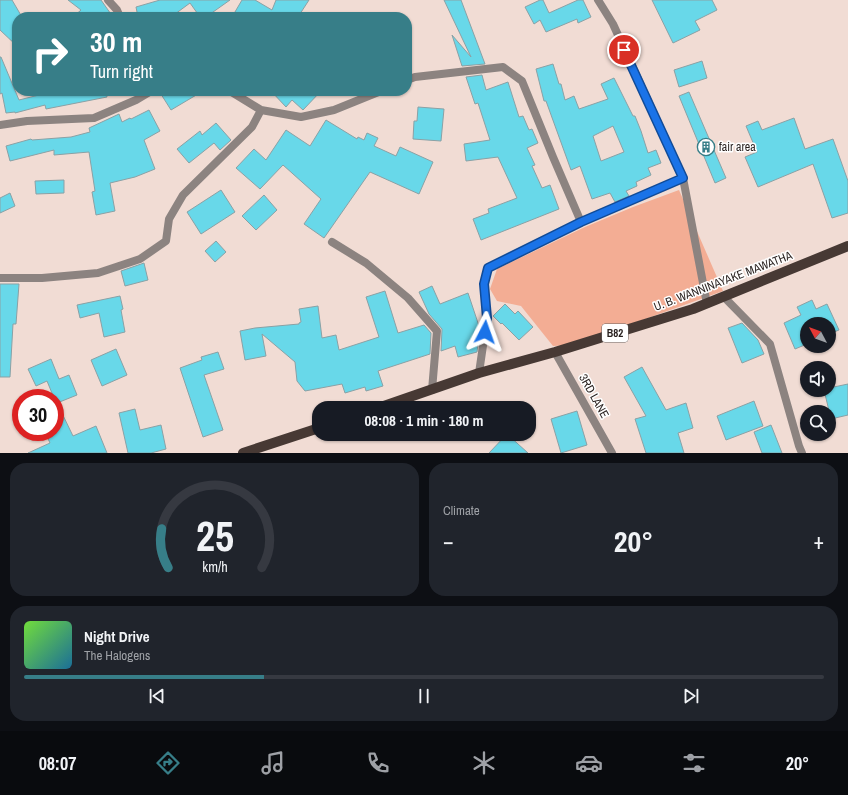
<!DOCTYPE html>
<html lang="en">
<head>
<meta charset="utf-8">
<style>
	body { margin:0; font-family:"Archivo Narrow",sans-serif; background:#20242c; color:#f1f3f6; height:100vh; display:flex; flex-direction:column; font-size:15px; white-space:nowrap }
	* { box-sizing:border-box; margin:0 }
	p { font-size:13px; color:#9ea1a6 }
	.icon { flex:none; width:22px; height:22px; fill:none; stroke:currentColor; stroke-width:2; stroke-linecap:round; stroke-linejoin:round }
	.map { position:relative; height:453px; overflow:hidden }
	.side { display:flex; flex-direction:column; gap:10px; padding:10px; background:#0d0f14; flex:1 }
	.side>* { flex:none }
	.top-card { position:absolute; left:12px; top:12px; width:400px; height:84px; border-radius:16px; box-shadow:0 1px 3px #0004; background:#377e88; color:#fff; overflow:hidden }
	.needle { width:26px; rotate:311deg }
	.tools { position:absolute; left:800px; top:317px; display:grid; gap:8px }
	.tools a { display:grid; place-items:center; width:36px; height:36px; border-radius:50%; background:#171b24; box-shadow:0 1px 3px #0004; font-size:20px }
	.speed { position:absolute; left:12px; top:389px; display:flex; gap:8px; font-size:20px; font-weight:700; text-align:center }
	.speed>* { display:grid; place-content:center; width:52px; height:52px; border-radius:50%; background:#171b24; box-shadow:0 1px 3px #0004; line-height:1 }
	.speed .limit { border:6px solid #d22; background:#fff; color:#111 }
	.pin { position:absolute; display:grid; place-items:center; width:34px; height:34px; color:#fff; margin:-17px; border:2px solid #fff; border-radius:50%; box-shadow:0 1px 4px #0007 }
	.me { position:absolute; width:44px; margin:-22px; rotate:4deg; stroke-linejoin:round; filter:drop-shadow(0 0 3px #0008) }
	.turn { display:flex; align-items:center; gap:14px; height:84px; padding:0 12px; font-size:18px }
	.turn .icon { width:52px; height:52px; stroke-width:2.5 }
	.turn b { display:block; font-size:28px; line-height:34px }
	.big { font-size:30px; font-weight:700; line-height:1.1 }
	.side .widget { flex:1; display:flex; flex-direction:column; justify-content:center; gap:6px; min-width:0; padding:0 14px; border-radius:16px; background:#20242c }
	.side .dial { align-items:center; gap:0 }
	.dial svg { height:104px; overflow:visible; fill:none; stroke:#363941; stroke-width:7; stroke-linecap:round; text-anchor:middle }
	.dial text { fill:#f1f3f6; stroke:none }
	.song { display:flex; align-items:center; gap:12px }
	.cover { width:48px; height:48px; border-radius:6px; background:linear-gradient(135deg,hsl(100 70% 55%),hsl(200 70% 35%)) }
	.played { height:4px; border-radius:2px; background:linear-gradient(90deg,#377e88 30%,#363941 30%) }
	.keys { display:flex; justify-content:space-around; direction:ltr }
	.heat { display:flex; justify-content:space-between; align-items:center; font-size:22px; direction:ltr }
	.side .tiles { flex:1; display:grid; gap:10px; grid-template-columns:1fr 1fr }
	.widget:last-child { grid-column:span 2 }
	.trip { position:absolute; left:312px; top:401px; width:224px; height:40px; border-radius:16px; background:#171b24; box-shadow:0 1px 3px #0004; font-weight:700; line-height:40px; text-align:center }
	.dock { display:flex; height:64px; justify-content:space-around; align-items:center; background:#090b0e; color:#9ea1a6 }
	.dock .icon { width:28px; height:28px }
	.dock .current { color:#377e88 }
	.dock b { font-size:18px; color:#f1f3f6 }
	.map>svg:first-child { display:block }
	.green { fill:#f3ad94 }
	.building { fill:#68d8e9; stroke:#8aa1a5; fill-rule:evenodd }
	.lines { fill:none; stroke-linecap:round; stroke-linejoin:round }
	.minor { stroke:#8c8380; stroke-width:8 }
	.primary { stroke:#473934; stroke-width:10 }
	.route-casing { stroke:#114b97; stroke-width:10 }
	.route { stroke:#1a73e8; stroke-width:7 }
	.labels { text-anchor:middle; dominant-baseline:central; stroke-width:3; stroke-linejoin:round; paint-order:stroke }
	.shield { fill:#fff; stroke:#686261; stroke-width:1 }
	.shield-label { font-size:11px; font-weight:bold; fill:#271f1d }
	.poi-label { font-size:12px; fill:#271f1d; stroke:#fff; text-anchor:start }
	.street-label { font-size:12px; fill:#271f1d; stroke:#fff }
</style>
</head>
<body>
<div class="map">
<svg width="848" height="453" viewBox="0 0 848 453">
	<rect width="100%" height="100%" fill="#f1dcd4"/>
	<path class="green" d="M679,190L723,291L573,345L553,346L521,306L497,301L490,289L497,269L585,227L633,207Z"/>
	<path class="building" d="M0,0H12L22,17H17V46L0,30Z
		M68,0H101L113,17H73L81,10Z
		M160,0H230L206,17H200L190,3L171,17H138L136,7Z
		M242,0H255L272,10L276,0H309L298,17H232Z
		M444,0H461L485,64L462,66L452,35L471,57Z
		M540,0H543L549,13L578,0H583L591,17L578,23L577,19L546,32L540,20L534,24L525,7Z
		M652,0H712L717,10L695,21L700,30L673,43Z
		M0,57H1L19,100L43,94V93L52,91H106L107,97L46,109L45,105L15,113V112L6,113L2,93L0,94Z
		M702,61L707,78L679,87L674,70Z
		M553,64L559,84H561L565,100L574,96L579,109L608,99L601,84L614,78L633,116H635L641,131L648,153L656,150L661,163L648,168L651,175L636,182L637,186L626,191L629,196L615,202L610,193L592,199L580,166L571,170L546,101H544L536,69ZM613,126L624,152L601,161L593,136Z
		M482,75L486,90L508,82L519,117L523,116L529,130L532,129L538,143L527,148L535,165L532,166L542,188L550,185L559,209L481,240L473,219L489,213L488,209L517,198L498,157L466,161L464,144L490,140L478,103L475,104L466,77Z
		M159,91H203L171,110Z
		M271,91H321L303,110L292,100L286,107Z
		M689,92L726,178L715,183L679,96Z
		M418,107L444,109L441,141L413,139L414,121H417Z
		M149,110L160,131L144,140L155,169L135,177L110,183L115,211L96,215L92,192L95,191L89,152L54,155V150L10,161L6,146L31,139L32,140L71,137L90,132L89,128L119,114L122,122L130,118L131,119Z
		M794,118L805,149L833,139L848,181V213L832,218L813,164L758,187L745,157L757,152L746,126L758,121L762,130Z
		M326,120L357,139L358,137L364,140L367,133L378,138L374,146L396,156L400,147L433,162L419,194L370,172L324,238L304,224L321,199L283,165L260,189L236,168L254,149L266,160L286,130L310,146Z
		M216,123L231,140L220,150L214,143L189,163L177,149L200,131L202,135Z
		M64,180V193L36,194L35,181Z
		M221,190L235,212L201,234L187,212Z
		M10,193L15,206L0,213V198Z
		M264,195L277,210L256,230L242,216Z
		M216,241L226,252L215,262L205,251Z
		M144,263L148,280L125,286L121,271Z
		M0,284H19L16,324H13L10,377H0Z
		M432,286L440,304L468,293L480,329L477,352L458,357L455,346L441,351L442,329L429,314L419,292Z
		M385,291L398,333L424,325L431,333L430,354L378,371L383,386L366,391L365,387L345,393L342,384L305,391L297,381L295,362L262,334L266,356L245,360L240,331L255,328L299,324V323L301,322L299,309L318,306L322,338L336,335L339,350L379,337L366,297Z
		M120,296L123,309L121,310L125,332L104,337L99,313L80,318L77,305Z
		M812,300L816,309L827,304L839,330L829,334V324H807V344L795,349L784,323L801,315L797,307Z
		M505,304L515,314L518,311L533,327L519,340L502,323L501,324L493,316Z
		M742,323L758,340L764,354L742,363L728,328Z
		M116,349L127,375L102,386L91,360Z
		M218,352L224,369L204,375L223,430L203,437L180,368L202,360L201,357Z
		M51,359L59,379L69,375L77,395L57,403L73,436L96,426L107,453H28L50,443L45,432H55V398H54L47,381L36,386L28,369Z
		M642,367L666,410L686,403L693,428L678,433L684,453H646L635,419L646,416L624,377Z
		M848,384V415L831,419L824,390H829V388Z
		M754,401L763,426L726,440L717,416Z
		M135,409L140,430L161,425L166,449L151,453H128L119,413Z
		M577,411L587,445L561,453L551,419Z
		M771,425L782,453H762L754,432Z
		M507,434L528,453H489Z"/>
	<g class="lines">
		<path class="minor" d="M108,0L117,10L120,17
			M598,0L613,24L683,178L707,304
			M407,80L415,77L503,67L522,81L553,157L581,222
			M230,91L261,110L301,117L334,110L381,91
			M0,125L27,121L94,118L136,100L151,91
			M332,242L366,263L408,298L437,331L432,390
			M0,278H42L98,273L140,259L166,241L169,219L183,195L252,127L261,110
			M724,297L770,344L799,446L802,453
			M555,352L612,453
			M479,373L487,318L484,284L488,268L581,222L683,178"/>
		<path class="primary" d="M378,408L479,373L555,352L693,309L848,246
			M243,453L319,428"/>
	</g>
	<g class="lines">
		<defs>
			<path id="route" d="M485,332L487,318L484,284L488,268L581,222L683,178L624,50"/>
		</defs>
		<use href="#route" class="route-casing"/>
		<use href="#route" class="route"/>
	</g>
	<defs>
		<symbol id="building-ring" viewBox="-11 -11 22 22"><circle r="9.5" fill="#fff" stroke="#377e88" stroke-width="1.5"/><path d="M-4-6H4V6H1V3H-1V6H-4ZM-2.5-4.3h1.7v1.8h-1.7ZM.8-4.3h1.7v1.8H.8ZM-2.5-1h1.7V.8h-1.7ZM.8-1h1.7V.8H.8Z" fill="#377e88"/></symbol>
	</defs>
	<g fill-rule="evenodd">
		<use href="#building-ring" x="696" y="137" width="20" height="20"/>
	</g>
	<g class="labels">
		<rect class="shield" x="602" y="324" width="26" height="18" rx="3"/>
		<g class="shield-label">
			<text x="615" y="333">B82</text>
		</g>
		<g class="poi-label">
			<text x="719" y="147">fair area</text>
		</g>
		<g class="street-label">
			<text transform="translate(723 281) rotate(-21)">U. B. WANNINAYAKE MAWATHA</text>
			<text transform="translate(594 396) rotate(61)">3RD LANE</text>
		</g>
	</g>
</svg>
<div class="tools">
<a><svg class="needle" viewBox="-14 -14 28 28"><path d="M0-13l5 13h-10z" fill="#e53935"/><path d="M0 13l5-13h-10z" fill="#9ea1a6"/></svg></a>
<a><svg class="icon" aria-label="sound" viewBox="0 0 24 24"><path d="M4 9h4l5-4v14l-5-4H4zM17 9q2 3 0 6"/></svg></a>
<a><svg class="icon" aria-label="search" viewBox="0 0 24 24"><circle cx="10" cy="10" r="6"/><path d="M15 15l6 6"/></svg></a>
</div>
<div class="speed"><div class="limit">30</div></div>
<div class="pin" style="left:624px;top:50px;background:#d93025"><svg class="icon" aria-label="arrive" viewBox="0 0 24 24"><path d="M6 21V4h12l-3 4 3 4H6"/></svg></div>
<svg class="me" style="left:485px;top:332px" viewBox="-20 -20 40 40"><path d="M0-17L14 15 0 8-14 15z" fill="#1a73e8" stroke="#fff" stroke-width="4"/></svg>
<div class="trip">08:08 · 1 min · 180 m</div>
<div class="top-card">
<div class="turn"><svg class="icon" aria-label="right" viewBox="0 0 24 24"><path d="M7 20v-9h11M14 6l5 5-5 5"/></svg><div><b>30 m</b>Turn right</div></div>
</div>
</div>
<section class="side">
<div class="tiles">
<div class="widget dial"><svg viewBox="0 0 100 80">
<path d="M14 69A42 42 0 1 1 86 69"/>
<path d="M14 69A42 42 0 0 1 9 39" stroke="#377e88"/>
<text x="50" y="56" font-size="32" font-weight="700">25</text>
<text x="50" y="72" font-size="11">km/h</text>
</svg></div>
<div class="widget"><p>Climate</p>
<div class="heat"><a>−</a><b class="big">20°</b><a>+</a></div>
</div>
<div class="widget">
<div class="song"><i class="cover"></i><div><b>Night Drive</b><p>The Halogens</p></div></div>
<div class="played"></div>
<div class="keys"><svg class="icon" aria-label="previous" viewBox="0 0 24 24"><path d="M18 5L8 12l10 7zM5 5v14"/></svg><svg class="icon" aria-label="pause" viewBox="0 0 24 24"><path d="M8 5v14M16 5v14"/></svg><svg class="icon" aria-label="next" viewBox="0 0 24 24"><path d="M6 5l10 7-10 7zM19 5v14"/></svg></div>
</div>
</div>
</section>
<nav class="dock">
<b>08:07</b>
<svg class="icon current" aria-label="directions" viewBox="0 0 24 24"><path d="M12 3l9 9-9 9-9-9zM9 14v-3h6M13 9l2 2-2 2"/></svg>
<svg class="icon" aria-label="music" viewBox="0 0 24 24"><path d="M9 18V5l10-2v13"/><circle cx="6" cy="18" r="3"/><circle cx="16" cy="16" r="3"/></svg>
<svg class="icon" aria-label="phone" viewBox="0 0 24 24"><path d="M5 4h4l2 5-3 2q2 4 5 5l2-3 5 2v4C11 20 4 13 5 4z"/></svg>
<svg class="icon" aria-label="climate" viewBox="0 0 24 24"><path d="M12 3v18M4 7l16 10M4 17L20 7"/></svg>
<svg class="icon" aria-label="car" viewBox="0 0 24 24"><path d="M5 17H2v-5l4-1 3-4h7l3 4 3 1v5h-3M9 17h6M6 11h13"/><circle cx="7" cy="17" r="2"/><circle cx="17" cy="17" r="2"/></svg>
<svg class="icon" aria-label="filters" viewBox="0 0 24 24"><path d="M4 7h16M4 17h16"/><circle cx="9" cy="7" r="2"/><circle cx="15" cy="17" r="2"/></svg>
<b>20°</b>
</nav>
</body>
</html>
